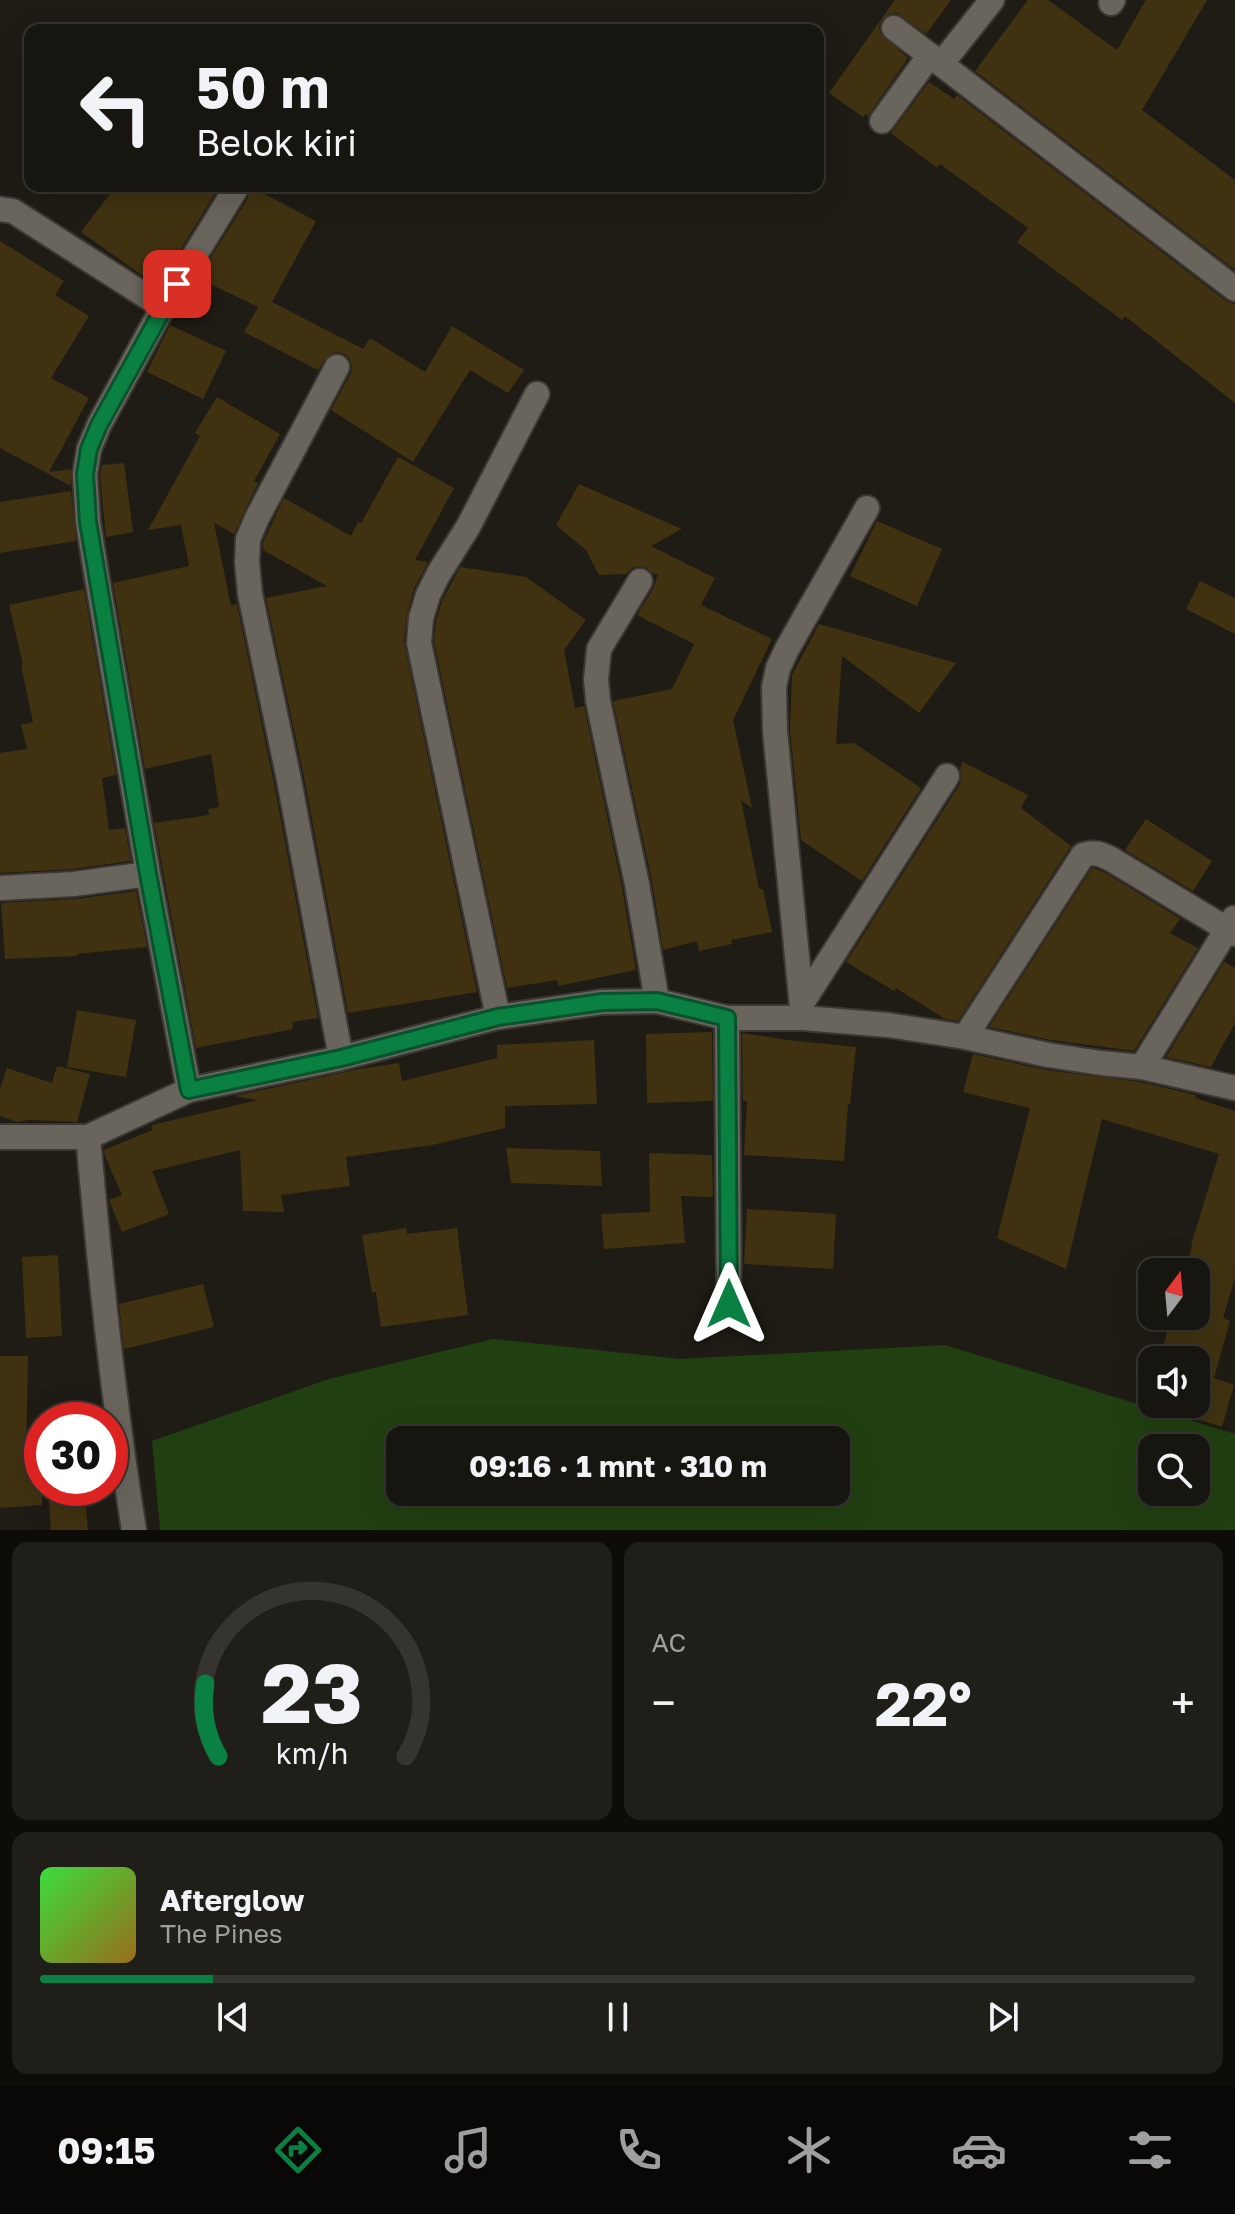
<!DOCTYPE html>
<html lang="id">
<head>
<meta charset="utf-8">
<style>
	body { margin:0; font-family:"Golos Text",sans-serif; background:#201e19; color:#f1f3f6; height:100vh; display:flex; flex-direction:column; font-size:30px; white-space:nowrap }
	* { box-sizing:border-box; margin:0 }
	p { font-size:26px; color:#9e9f9f }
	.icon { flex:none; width:44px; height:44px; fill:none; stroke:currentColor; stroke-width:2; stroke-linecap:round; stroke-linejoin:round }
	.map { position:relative; height:1530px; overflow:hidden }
	.details { display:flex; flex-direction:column; gap:12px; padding:12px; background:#0d0c09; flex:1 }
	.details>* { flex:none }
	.hud { position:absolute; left:24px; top:24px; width:800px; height:168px; border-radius:16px; box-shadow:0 8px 32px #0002,0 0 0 2px #363430; background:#171510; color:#f1f3f6; overflow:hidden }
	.needle { width:52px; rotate:16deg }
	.fabs { position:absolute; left:1138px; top:1258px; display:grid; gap:16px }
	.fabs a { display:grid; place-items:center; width:72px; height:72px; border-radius:16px; background:#171510; box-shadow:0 8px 32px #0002,0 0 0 2px #363430; font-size:40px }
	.speed { position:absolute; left:24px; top:1402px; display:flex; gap:16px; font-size:40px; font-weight:700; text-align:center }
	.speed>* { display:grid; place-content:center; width:104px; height:104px; border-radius:50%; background:#171510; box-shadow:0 8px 32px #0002,0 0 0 2px #363430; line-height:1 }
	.speed .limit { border:12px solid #d22; background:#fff; color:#111 }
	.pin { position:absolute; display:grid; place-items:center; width:68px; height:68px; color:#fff; margin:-34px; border-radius:16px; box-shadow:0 4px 12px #0006 }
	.me { position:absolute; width:88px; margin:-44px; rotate:0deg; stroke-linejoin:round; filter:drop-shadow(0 0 6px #0008) }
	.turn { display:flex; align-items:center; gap:28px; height:168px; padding:0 40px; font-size:36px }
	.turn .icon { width:104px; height:104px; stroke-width:2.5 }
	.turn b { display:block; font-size:56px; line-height:68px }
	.big { font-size:60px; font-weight:700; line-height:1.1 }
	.details .widget { flex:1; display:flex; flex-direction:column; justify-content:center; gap:12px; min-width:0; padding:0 28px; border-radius:16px; background:#201e19 }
	.details .dial { align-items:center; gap:0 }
	.dial svg { height:208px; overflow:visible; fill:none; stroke:#363430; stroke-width:7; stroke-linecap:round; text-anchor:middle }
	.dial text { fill:#f1f3f6; stroke:none }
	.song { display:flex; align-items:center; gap:24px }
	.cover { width:96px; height:96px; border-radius:12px; background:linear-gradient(135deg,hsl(120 70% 55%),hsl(40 70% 35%)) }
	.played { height:8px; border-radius:4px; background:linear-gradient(90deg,#0b8043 15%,#363430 15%) }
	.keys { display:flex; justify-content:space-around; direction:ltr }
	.heat { display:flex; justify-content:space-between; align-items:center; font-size:44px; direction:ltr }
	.details .tiles { flex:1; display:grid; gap:12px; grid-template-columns:1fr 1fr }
	.widget:last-child { grid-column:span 2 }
	.trip { position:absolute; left:386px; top:1426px; width:464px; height:80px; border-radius:16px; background:#171510; box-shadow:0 8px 32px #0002,0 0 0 2px #363430; font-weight:700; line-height:80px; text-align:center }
	.dock { display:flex; height:128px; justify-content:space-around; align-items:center; background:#090806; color:#9e9f9f }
	.dock .icon { width:56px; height:56px }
	.dock .on { color:#0b8043 }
	.dock b { font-size:36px; color:#f1f3f6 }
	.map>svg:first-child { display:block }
	.green { fill:#214011; fill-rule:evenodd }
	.building { fill:#403211 }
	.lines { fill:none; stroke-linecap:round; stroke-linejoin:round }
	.minor-casing { stroke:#3a3734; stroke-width:28 }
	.minor { stroke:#69655c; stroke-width:24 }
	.route-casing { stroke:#07532c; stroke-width:20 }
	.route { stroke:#0b8043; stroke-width:14 }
</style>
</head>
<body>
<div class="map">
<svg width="1235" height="1530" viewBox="0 0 1235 1530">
	<rect width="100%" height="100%" fill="#1f1c15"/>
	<path class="green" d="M493,1339L680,1359L945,1345L1235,1434V1530H160L152,1441L329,1379ZM400,1440H836V1492H400ZM1152,1448H1196V1492H1152Z"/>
	<path class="building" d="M895,0H951L926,34L897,13L889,14L882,20L879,27L881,34L908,58L868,116L865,114L863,117L829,93Z
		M1028,0H1048L1117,50L1146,0H1207L1142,110L1235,180V270L975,71Z
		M929,82L954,99L957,95L1226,301L1235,304V403L1125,316L1122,320L1017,242L1028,228L940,164L937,168L891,133Z
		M116,186H220L171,265L167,264L157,286L81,232Z
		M249,186L316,221L272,302L363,349L370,338L425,372L452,326L524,370L508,393L470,370L413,462L331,410L351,373L352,366L349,358L345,354L337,352L330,354L318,370L244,332L258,307L198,278L248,198Z
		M0,241L64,281L55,295L89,316L51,378L89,398L49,472L71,469V486L0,448Z
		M170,325L226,351L203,399L147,372Z
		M217,397L280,434L254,481L258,483L234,534L214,523L231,606L237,604L274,783L318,1018L292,1022L293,1029L196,1048L154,823L209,815L208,809L219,807L211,754L145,769L113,583L189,566L181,525L148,530L200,436L195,433Z
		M398,457L454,488L415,560L428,562L414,589L407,614L404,642L477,992L348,1013L304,777L266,598L327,586L263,550V542L284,498L351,536L358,522L361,523Z
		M124,463L133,532L106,537L100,475L102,465Z
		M579,484L682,529L651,546L715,578L701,605L772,639L733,720L752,808L741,800L759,889H763L772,932L731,940L732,944L699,951L697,941L663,950L652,881L613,701L672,689L694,644L637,615L653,589L658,574H653L647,568L640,566L632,568L626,574L599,575L586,550L556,525Z
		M71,491L76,541L0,553V502Z
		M877,521L942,549L917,606L850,576Z
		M460,567L526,577L586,620L564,650L575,708L584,706L622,887L636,970L558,986L557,980L507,988L434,642L436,621L442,601Z
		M1200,581L1235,598V634L1186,609Z
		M84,589L116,775L102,778L109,830L125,828L131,861L73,869L0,873V753L27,749L21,725L33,722L21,665L23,664L9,605Z
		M819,624L956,663L919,713L842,656L836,744L854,743L921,788L862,881L801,840L790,730L792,675Z
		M963,762L1028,795L1021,808L1071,846L958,1021L945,1019L896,988L894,991L846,962L960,784L962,776L960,768Z
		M1146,819L1212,861L1193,891L1125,850Z
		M1092,868L1104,872L1176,916L1180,919L1170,933L1198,948L1134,1051L1051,1040L989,1027Z
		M136,891L147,947L77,954V956L5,959L1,903L75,899Z
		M1224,962L1235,968V1023L1211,1067L1166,1057Z
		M77,1010L136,1020L126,1077L67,1067Z
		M712,1032L713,1101L647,1103L646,1034Z
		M742,1033L788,1040L856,1047L850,1104H848L844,1161L744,1155L747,1101H743Z
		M594,1040L597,1104L505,1106V1128L432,1145L346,1157L350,1186L281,1195L284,1212L243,1211L240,1150L152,1171L169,1214L122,1232L109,1200L122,1195L105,1156L104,1150L152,1130V1125L258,1100L234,1096L359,1069L399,1063L402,1081L497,1058V1045Z
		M973,1054L1046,1070L1140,1082L1196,1095L1195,1098L1235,1111V1278L1223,1318L1230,1321L1214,1378L1234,1385L1222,1427L1146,1403L1152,1384V1404H1196V1360H1160L1171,1316H1196V1272H1185L1192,1246L1191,1245L1219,1154L1102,1119L1066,1269L997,1238L1030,1108L963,1092Z
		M57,1066L90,1074L77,1122L29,1120L17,1122L0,1116V1089L7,1068L52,1083Z
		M506,1148L600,1151L602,1186L511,1183Z
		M649,1153L712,1155L713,1197L681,1196L685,1243L604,1249L601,1214L650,1212Z
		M747,1209L836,1214L833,1269L744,1264Z
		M406,1228L407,1234L457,1228L468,1315L381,1327L376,1292L372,1293L362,1235Z
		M58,1255L62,1336L26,1338L22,1257Z
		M203,1284L214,1327L124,1349L119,1304Z
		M0,1356H28L26,1459L42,1458V1505L0,1508Z
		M48,1488H84L88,1530H51Z"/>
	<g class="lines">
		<defs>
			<path id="minor" d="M1111,3L1113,0
				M894,28L1235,289
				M942,63L992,0
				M882,121L930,55
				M0,209L13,211L163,307
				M337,367L257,518L248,539L247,562L250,594L289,780L341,1058
				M640,581L599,649L596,679L598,701L637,884L657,1001
				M0,888L74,884L148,874
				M802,1003L947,776
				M498,1017L419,643L421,618L428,595L439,573L468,527L537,394
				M727,1018L729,1304
				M803,1018L775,731L774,687L778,668L787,649L867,508
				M965,1037L1083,855C1094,851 1101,854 1111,859L1235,934
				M1142,1067L1234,918
				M189,1090L148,874L97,578L88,522L85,474L89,449L99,425L163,307L235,190
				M0,1137H88L189,1090L341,1058L498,1017L602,1002L657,1001L727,1018H803L888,1025L965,1037L1048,1055L1101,1063L1142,1067L1235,1088
				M88,1137C100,1269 113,1399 134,1530"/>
		</defs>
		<use href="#minor" class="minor-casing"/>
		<use href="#minor" class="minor"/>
	</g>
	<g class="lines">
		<defs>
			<path id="route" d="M177,284L99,425L89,449L85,474L88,522L148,874L189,1090L341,1058L498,1017L602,1002L657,1001L727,1018L729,1304"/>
		</defs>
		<use href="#route" class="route-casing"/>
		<use href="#route" class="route"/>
	</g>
</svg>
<div class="fabs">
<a><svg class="needle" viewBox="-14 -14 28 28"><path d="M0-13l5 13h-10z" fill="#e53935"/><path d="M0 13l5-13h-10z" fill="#9e9f9f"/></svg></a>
<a><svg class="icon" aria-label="sound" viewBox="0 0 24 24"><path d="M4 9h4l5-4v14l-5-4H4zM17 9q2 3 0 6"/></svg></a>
<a><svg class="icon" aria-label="search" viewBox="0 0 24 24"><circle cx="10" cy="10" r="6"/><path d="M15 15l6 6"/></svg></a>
</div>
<div class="speed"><div class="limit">30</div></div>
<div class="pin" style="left:177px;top:284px;background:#d93025"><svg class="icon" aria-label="arrive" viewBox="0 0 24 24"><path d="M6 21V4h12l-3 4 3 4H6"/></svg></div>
<svg class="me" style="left:729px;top:1304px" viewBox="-20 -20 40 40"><path d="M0-17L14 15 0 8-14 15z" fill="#0b8043" stroke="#fff" stroke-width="4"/></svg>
<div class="trip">09:16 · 1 mnt · 310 m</div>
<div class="hud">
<div class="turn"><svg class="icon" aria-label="left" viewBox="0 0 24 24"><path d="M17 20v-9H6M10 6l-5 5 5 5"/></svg><div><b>50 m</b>Belok kiri</div></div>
</div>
</div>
<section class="details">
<div class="tiles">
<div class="widget dial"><svg viewBox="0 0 100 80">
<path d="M14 69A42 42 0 1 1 86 69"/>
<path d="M14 69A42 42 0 0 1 9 41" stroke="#0b8043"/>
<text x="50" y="56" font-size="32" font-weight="700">23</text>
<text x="50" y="72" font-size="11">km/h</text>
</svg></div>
<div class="widget"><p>AC</p>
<div class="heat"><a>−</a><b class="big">22°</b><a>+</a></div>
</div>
<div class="widget">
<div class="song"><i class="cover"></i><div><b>Afterglow</b><p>The Pines</p></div></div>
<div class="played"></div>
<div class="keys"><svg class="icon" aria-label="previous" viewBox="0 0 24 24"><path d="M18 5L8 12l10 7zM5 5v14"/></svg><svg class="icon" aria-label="pause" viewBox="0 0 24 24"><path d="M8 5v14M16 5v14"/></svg><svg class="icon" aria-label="next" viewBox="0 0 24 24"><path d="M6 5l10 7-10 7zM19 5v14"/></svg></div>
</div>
</div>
</section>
<nav class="dock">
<b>09:15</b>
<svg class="icon on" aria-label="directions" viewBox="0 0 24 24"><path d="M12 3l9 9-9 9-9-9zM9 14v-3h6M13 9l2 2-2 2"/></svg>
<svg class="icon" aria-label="music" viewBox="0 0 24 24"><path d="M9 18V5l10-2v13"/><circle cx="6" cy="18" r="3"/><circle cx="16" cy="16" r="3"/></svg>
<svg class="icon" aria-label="phone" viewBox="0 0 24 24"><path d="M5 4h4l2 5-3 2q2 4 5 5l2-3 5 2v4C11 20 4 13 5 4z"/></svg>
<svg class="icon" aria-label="climate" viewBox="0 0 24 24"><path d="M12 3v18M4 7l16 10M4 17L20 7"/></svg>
<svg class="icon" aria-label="car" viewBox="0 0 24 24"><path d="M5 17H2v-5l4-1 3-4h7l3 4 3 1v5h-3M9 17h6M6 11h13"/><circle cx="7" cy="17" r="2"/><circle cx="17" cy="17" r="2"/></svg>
<svg class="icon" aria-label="filters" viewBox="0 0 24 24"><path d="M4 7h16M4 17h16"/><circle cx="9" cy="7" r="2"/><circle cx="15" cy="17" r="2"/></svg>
</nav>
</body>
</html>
